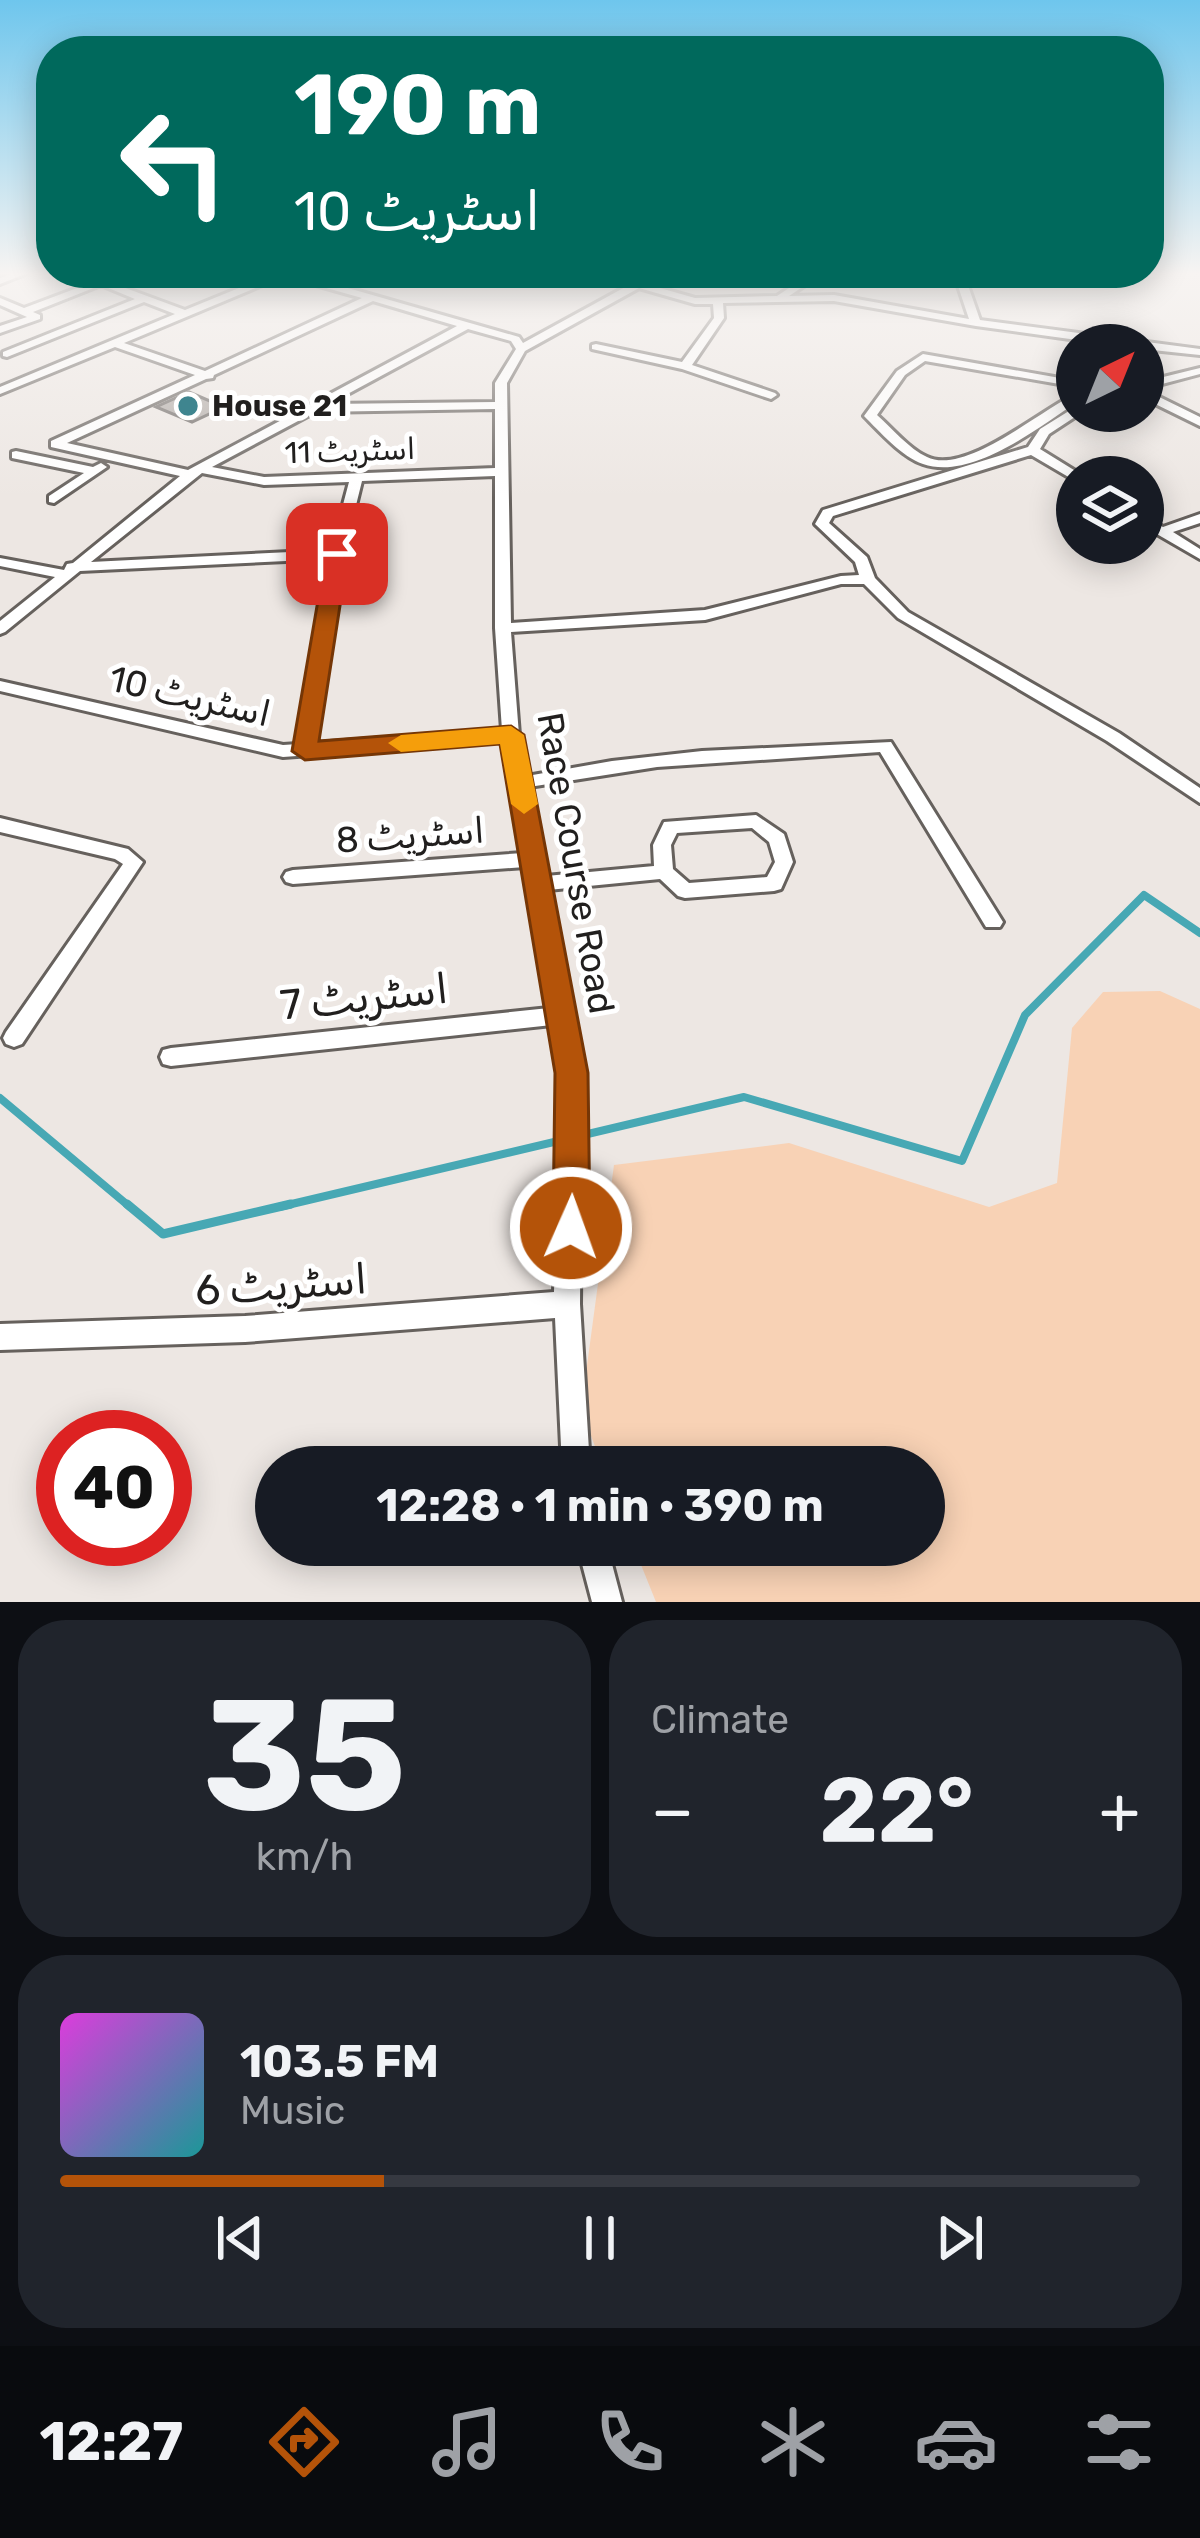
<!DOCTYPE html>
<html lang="en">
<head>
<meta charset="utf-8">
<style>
	body { margin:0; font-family:Rubik,"Noto Sans Arabic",sans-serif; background:#20242c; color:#f1f3f6; height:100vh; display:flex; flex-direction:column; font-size:45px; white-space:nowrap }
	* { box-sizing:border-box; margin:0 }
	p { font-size:39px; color:#9ea1a6 }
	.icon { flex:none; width:66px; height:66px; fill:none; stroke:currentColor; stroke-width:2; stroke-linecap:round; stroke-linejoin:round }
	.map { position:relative; height:1602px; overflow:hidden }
	.side { display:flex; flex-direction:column; gap:18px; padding:18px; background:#0d0f14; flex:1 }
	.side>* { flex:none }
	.hud { position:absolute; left:36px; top:36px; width:1128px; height:252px; border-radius:48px; box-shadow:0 6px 30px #0003; background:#00695c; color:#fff; overflow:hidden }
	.needle { width:78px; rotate:43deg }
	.controls { position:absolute; left:1056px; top:324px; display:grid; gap:24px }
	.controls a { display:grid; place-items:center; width:108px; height:108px; border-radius:50%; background:#171b24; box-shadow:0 6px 30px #0003; font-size:60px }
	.speed { position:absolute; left:36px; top:1410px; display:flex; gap:24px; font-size:60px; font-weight:700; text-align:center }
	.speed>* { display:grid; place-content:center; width:156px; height:156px; border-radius:50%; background:#171b24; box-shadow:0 6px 30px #0003; line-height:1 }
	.speed .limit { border:18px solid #d22; background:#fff; color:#111 }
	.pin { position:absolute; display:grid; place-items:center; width:102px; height:102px; color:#fff; margin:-51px; border-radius:24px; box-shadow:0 6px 18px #0006 }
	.me { position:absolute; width:132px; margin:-66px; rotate:2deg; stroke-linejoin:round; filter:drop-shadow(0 0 9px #0008) }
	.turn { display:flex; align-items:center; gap:42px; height:252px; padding:0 60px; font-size:54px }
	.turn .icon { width:156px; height:156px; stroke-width:2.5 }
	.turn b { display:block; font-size:84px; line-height:102px }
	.big { font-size:90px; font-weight:700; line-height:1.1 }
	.side .tile { flex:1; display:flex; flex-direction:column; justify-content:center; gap:18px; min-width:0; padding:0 42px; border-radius:48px; background:#20242c }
	.side .dial { align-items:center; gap:0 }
	.dial b { font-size:156px; line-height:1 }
	.song { display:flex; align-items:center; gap:36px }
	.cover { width:144px; height:144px; border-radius:18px; background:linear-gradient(135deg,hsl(300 70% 55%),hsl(180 70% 35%)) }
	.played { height:12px; border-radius:6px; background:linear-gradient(90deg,#b45309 30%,#363941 30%) }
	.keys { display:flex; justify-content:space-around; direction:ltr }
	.heat { display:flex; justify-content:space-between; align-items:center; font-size:66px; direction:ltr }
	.side .tiles { flex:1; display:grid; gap:18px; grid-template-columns:1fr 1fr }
	.tile:last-child { grid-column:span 2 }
	.trip { position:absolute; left:255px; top:1446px; width:690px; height:120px; border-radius:60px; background:#171b24; box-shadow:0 6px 30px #0003; font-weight:700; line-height:120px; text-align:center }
	.tab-bar { display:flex; height:192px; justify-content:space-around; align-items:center; background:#090b0e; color:#9ea1a6 }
	.tab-bar .icon { width:84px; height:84px }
	.tab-bar .on { color:#b45309 }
	.tab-bar b { font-size:54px; color:#f1f3f6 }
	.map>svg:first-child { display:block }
	.green { fill:#f8d2b5 }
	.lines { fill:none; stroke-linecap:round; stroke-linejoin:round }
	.stream-far1 { stroke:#47a8b4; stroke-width:8 }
	.stream { stroke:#47a8b4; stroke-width:9 }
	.building { fill:#b0aaa6; stroke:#6e6966; stroke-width:3 }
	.minor-casing { stroke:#66615d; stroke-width:6 }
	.minor { fill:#fff; fill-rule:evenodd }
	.route { fill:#b45309; stroke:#753606; stroke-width:3 }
	.slow { fill:#f59e0b }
	.poi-dot { fill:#3f858f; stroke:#fff; stroke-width:4.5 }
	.labels { text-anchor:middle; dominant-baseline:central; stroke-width:10; stroke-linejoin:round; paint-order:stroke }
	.far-poi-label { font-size:30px; font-weight:bold; fill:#211f1e; stroke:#fff; text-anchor:start }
	.far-street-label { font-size:30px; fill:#211f1e; stroke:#fff }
	.street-label { font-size:36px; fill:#211f1e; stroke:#fff }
	.near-street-label { font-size:42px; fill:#211f1e; stroke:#fff }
</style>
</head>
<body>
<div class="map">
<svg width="1200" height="1602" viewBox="0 0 1200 1602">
	<rect width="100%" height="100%" fill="#ede7e3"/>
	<path class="green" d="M1160,991L1200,1009V1602H656L633,1545H924V1467H603L581,1410L614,1165L789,1143L989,1207L1057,1183L1072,1028L1103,992Z"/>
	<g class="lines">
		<path class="stream-far1" d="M0,1098L130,1207
			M279,1207L744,1097L962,1161L1025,1015L1144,895L1200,933"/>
		<path class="stream" d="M127,1204L163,1234L291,1204"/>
	</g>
	<path class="building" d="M189,392L224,407L192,422L156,407Z"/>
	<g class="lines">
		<defs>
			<path id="minor" d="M11,274H25L0,284V278Z
				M273,274H299L519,337L523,343L649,274H661L646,284L695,298L777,296L810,274H822L789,296L834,295L969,319L954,274H964L980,320L1200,349V355L1143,349V345H1113L976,326L834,301L723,303L724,318L692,365L775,393L777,395L771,399L682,369L592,349V345L596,344L682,362L714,318L713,304H695L639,288L525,351L507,383L511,623L705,610L841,576L859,575L855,562L815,524L823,510L1028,447L1040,429L1077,406V411L1081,413L1049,434L1040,449L1082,475L1077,477V482L1031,455L833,516L829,523L867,557L875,578L908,612L1119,733L1200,788V803L1107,741L898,618L864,584H841L705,620L511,632L519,735L527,776L612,761L702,751L891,742L1003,922L1000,927H986L880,752L657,767L529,787L546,876L654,866L653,845L664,822L756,815L784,834L793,862L781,889L774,891L685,898L678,896L660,879L548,890L570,1008L575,1015L572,1020L582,1073L580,1304L590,1467H562L555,1318L245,1342L0,1350V1324L245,1316L554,1292L560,1073L552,1025L171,1066L163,1064L160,1057L163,1050L171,1048L549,1008L525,867L293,884L286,882L283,877L286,872L293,870L523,853L504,741L283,757L0,691V681L283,745L298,744L329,559L80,571L5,632L0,634V621L55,577L0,566V558L64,570L67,564L73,563L180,476L51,447V441L195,375L115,347L0,394V387L175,314L144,302L7,357L3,356V352L135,299L101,285L33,312L40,315V319L0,333V326L27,317L0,305V298L24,308L101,279L185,310ZM284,276L362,298L205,371L124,343ZM373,301L457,326L188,470L67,443L206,379L213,378L214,375ZM468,329L511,341L516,349L495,383V402L329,404ZM495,409V468L264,477L212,467L315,412ZM202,473L264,485L349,482L331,550L91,562ZM495,476V628L502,730L315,743L344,554L362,481ZM752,828L769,842L775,862L767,877L689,883L673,869L671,845L677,833Z
				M923,354L1077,381V387L925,361L905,375L877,415C892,428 909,449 927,457C965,476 1042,409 1077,393V402C1038,428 971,481 923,464C902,457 879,431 864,416L897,371Z
				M1200,368V374L1143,389V382Z
				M1143,389L1200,417V426L1143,398Z
				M16,451L93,467L101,463L107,467L54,503L49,502V496L84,473L12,458V452Z
				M1200,514V523L1173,532L1200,549V559L1143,526V516L1163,527Z
				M0,818L128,849L143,862L22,1044L14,1047L6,1044L3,1038L6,1032L123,864L115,859L0,832Z
				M577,1545H607L622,1602H592Z"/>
		</defs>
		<use href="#minor" class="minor-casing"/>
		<use href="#minor" class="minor"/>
	</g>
	<linearGradient id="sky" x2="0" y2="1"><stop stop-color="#6ec6ed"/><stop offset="0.55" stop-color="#f7f4f2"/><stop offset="1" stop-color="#f7f4f2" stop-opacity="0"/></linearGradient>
	<rect width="1200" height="498" fill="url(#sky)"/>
	<path class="route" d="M337,548L348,554L319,741L511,726L524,735L588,1073L590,1228L584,1240L571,1246L558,1240L553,1228L555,1073L500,744L305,760L292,751L326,554Z"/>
	<path class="slow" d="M511,726L524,735L538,804L524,814L511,804L500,744L401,752L388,743L401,735Z"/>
	<circle class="poi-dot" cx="188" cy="406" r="12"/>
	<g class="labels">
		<g class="far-poi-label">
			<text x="212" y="406">House 21</text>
		</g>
		<g class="far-street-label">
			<text transform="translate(350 451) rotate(-2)">اسٹریٹ 11</text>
		</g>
		<g class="street-label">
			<text transform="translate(190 696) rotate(13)">اسٹریٹ 10</text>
			<text transform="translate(410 835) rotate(-4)">اسٹریٹ 8</text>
			<text transform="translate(576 863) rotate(80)">Race Course Road</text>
		</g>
		<g class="near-street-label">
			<text transform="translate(364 997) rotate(-6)">اسٹریٹ 7</text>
			<text transform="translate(281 1285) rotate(-4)">اسٹریٹ 6</text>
		</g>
	</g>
</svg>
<div class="controls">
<a><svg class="needle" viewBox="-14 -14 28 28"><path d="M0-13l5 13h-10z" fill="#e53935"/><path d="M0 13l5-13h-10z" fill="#9ea1a6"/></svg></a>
<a><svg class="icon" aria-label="layers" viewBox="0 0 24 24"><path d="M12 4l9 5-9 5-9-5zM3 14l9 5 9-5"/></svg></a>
</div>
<div class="speed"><div class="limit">40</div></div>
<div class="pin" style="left:337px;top:554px;background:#d93025"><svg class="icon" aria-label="arrive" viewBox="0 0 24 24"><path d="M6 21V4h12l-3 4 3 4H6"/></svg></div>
<svg class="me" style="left:571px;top:1228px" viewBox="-20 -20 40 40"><circle r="17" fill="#b45309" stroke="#fff" stroke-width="3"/><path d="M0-11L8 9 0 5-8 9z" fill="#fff"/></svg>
<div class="trip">12:28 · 1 min · 390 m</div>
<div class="hud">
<div class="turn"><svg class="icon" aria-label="left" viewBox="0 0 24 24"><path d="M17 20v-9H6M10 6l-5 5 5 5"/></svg><div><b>190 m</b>اسٹریٹ 10</div></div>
</div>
</div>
<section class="side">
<div class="tiles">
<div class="tile dial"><b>35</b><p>km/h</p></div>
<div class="tile"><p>Climate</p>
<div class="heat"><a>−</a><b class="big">22°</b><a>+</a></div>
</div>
<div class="tile">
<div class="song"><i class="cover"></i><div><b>103.5 FM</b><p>Music</p></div></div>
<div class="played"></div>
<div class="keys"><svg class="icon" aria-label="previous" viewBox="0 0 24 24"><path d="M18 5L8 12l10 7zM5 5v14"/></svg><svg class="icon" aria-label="pause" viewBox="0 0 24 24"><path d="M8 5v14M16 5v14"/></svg><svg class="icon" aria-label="next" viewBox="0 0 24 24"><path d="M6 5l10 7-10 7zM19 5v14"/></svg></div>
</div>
</div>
</section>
<nav class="tab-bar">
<b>12:27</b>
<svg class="icon on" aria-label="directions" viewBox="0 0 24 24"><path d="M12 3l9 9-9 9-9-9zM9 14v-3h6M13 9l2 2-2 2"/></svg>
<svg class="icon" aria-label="music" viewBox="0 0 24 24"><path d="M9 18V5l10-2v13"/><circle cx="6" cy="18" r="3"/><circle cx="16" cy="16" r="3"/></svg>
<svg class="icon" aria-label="phone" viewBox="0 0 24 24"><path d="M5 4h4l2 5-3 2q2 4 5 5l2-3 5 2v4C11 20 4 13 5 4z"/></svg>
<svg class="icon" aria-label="climate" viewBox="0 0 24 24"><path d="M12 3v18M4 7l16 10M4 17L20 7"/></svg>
<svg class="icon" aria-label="car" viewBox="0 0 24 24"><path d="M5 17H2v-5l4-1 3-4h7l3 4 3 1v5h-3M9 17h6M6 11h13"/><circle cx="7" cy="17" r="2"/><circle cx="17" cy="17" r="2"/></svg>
<svg class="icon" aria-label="filters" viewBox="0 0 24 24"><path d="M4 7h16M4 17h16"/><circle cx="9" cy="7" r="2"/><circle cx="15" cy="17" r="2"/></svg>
</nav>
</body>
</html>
